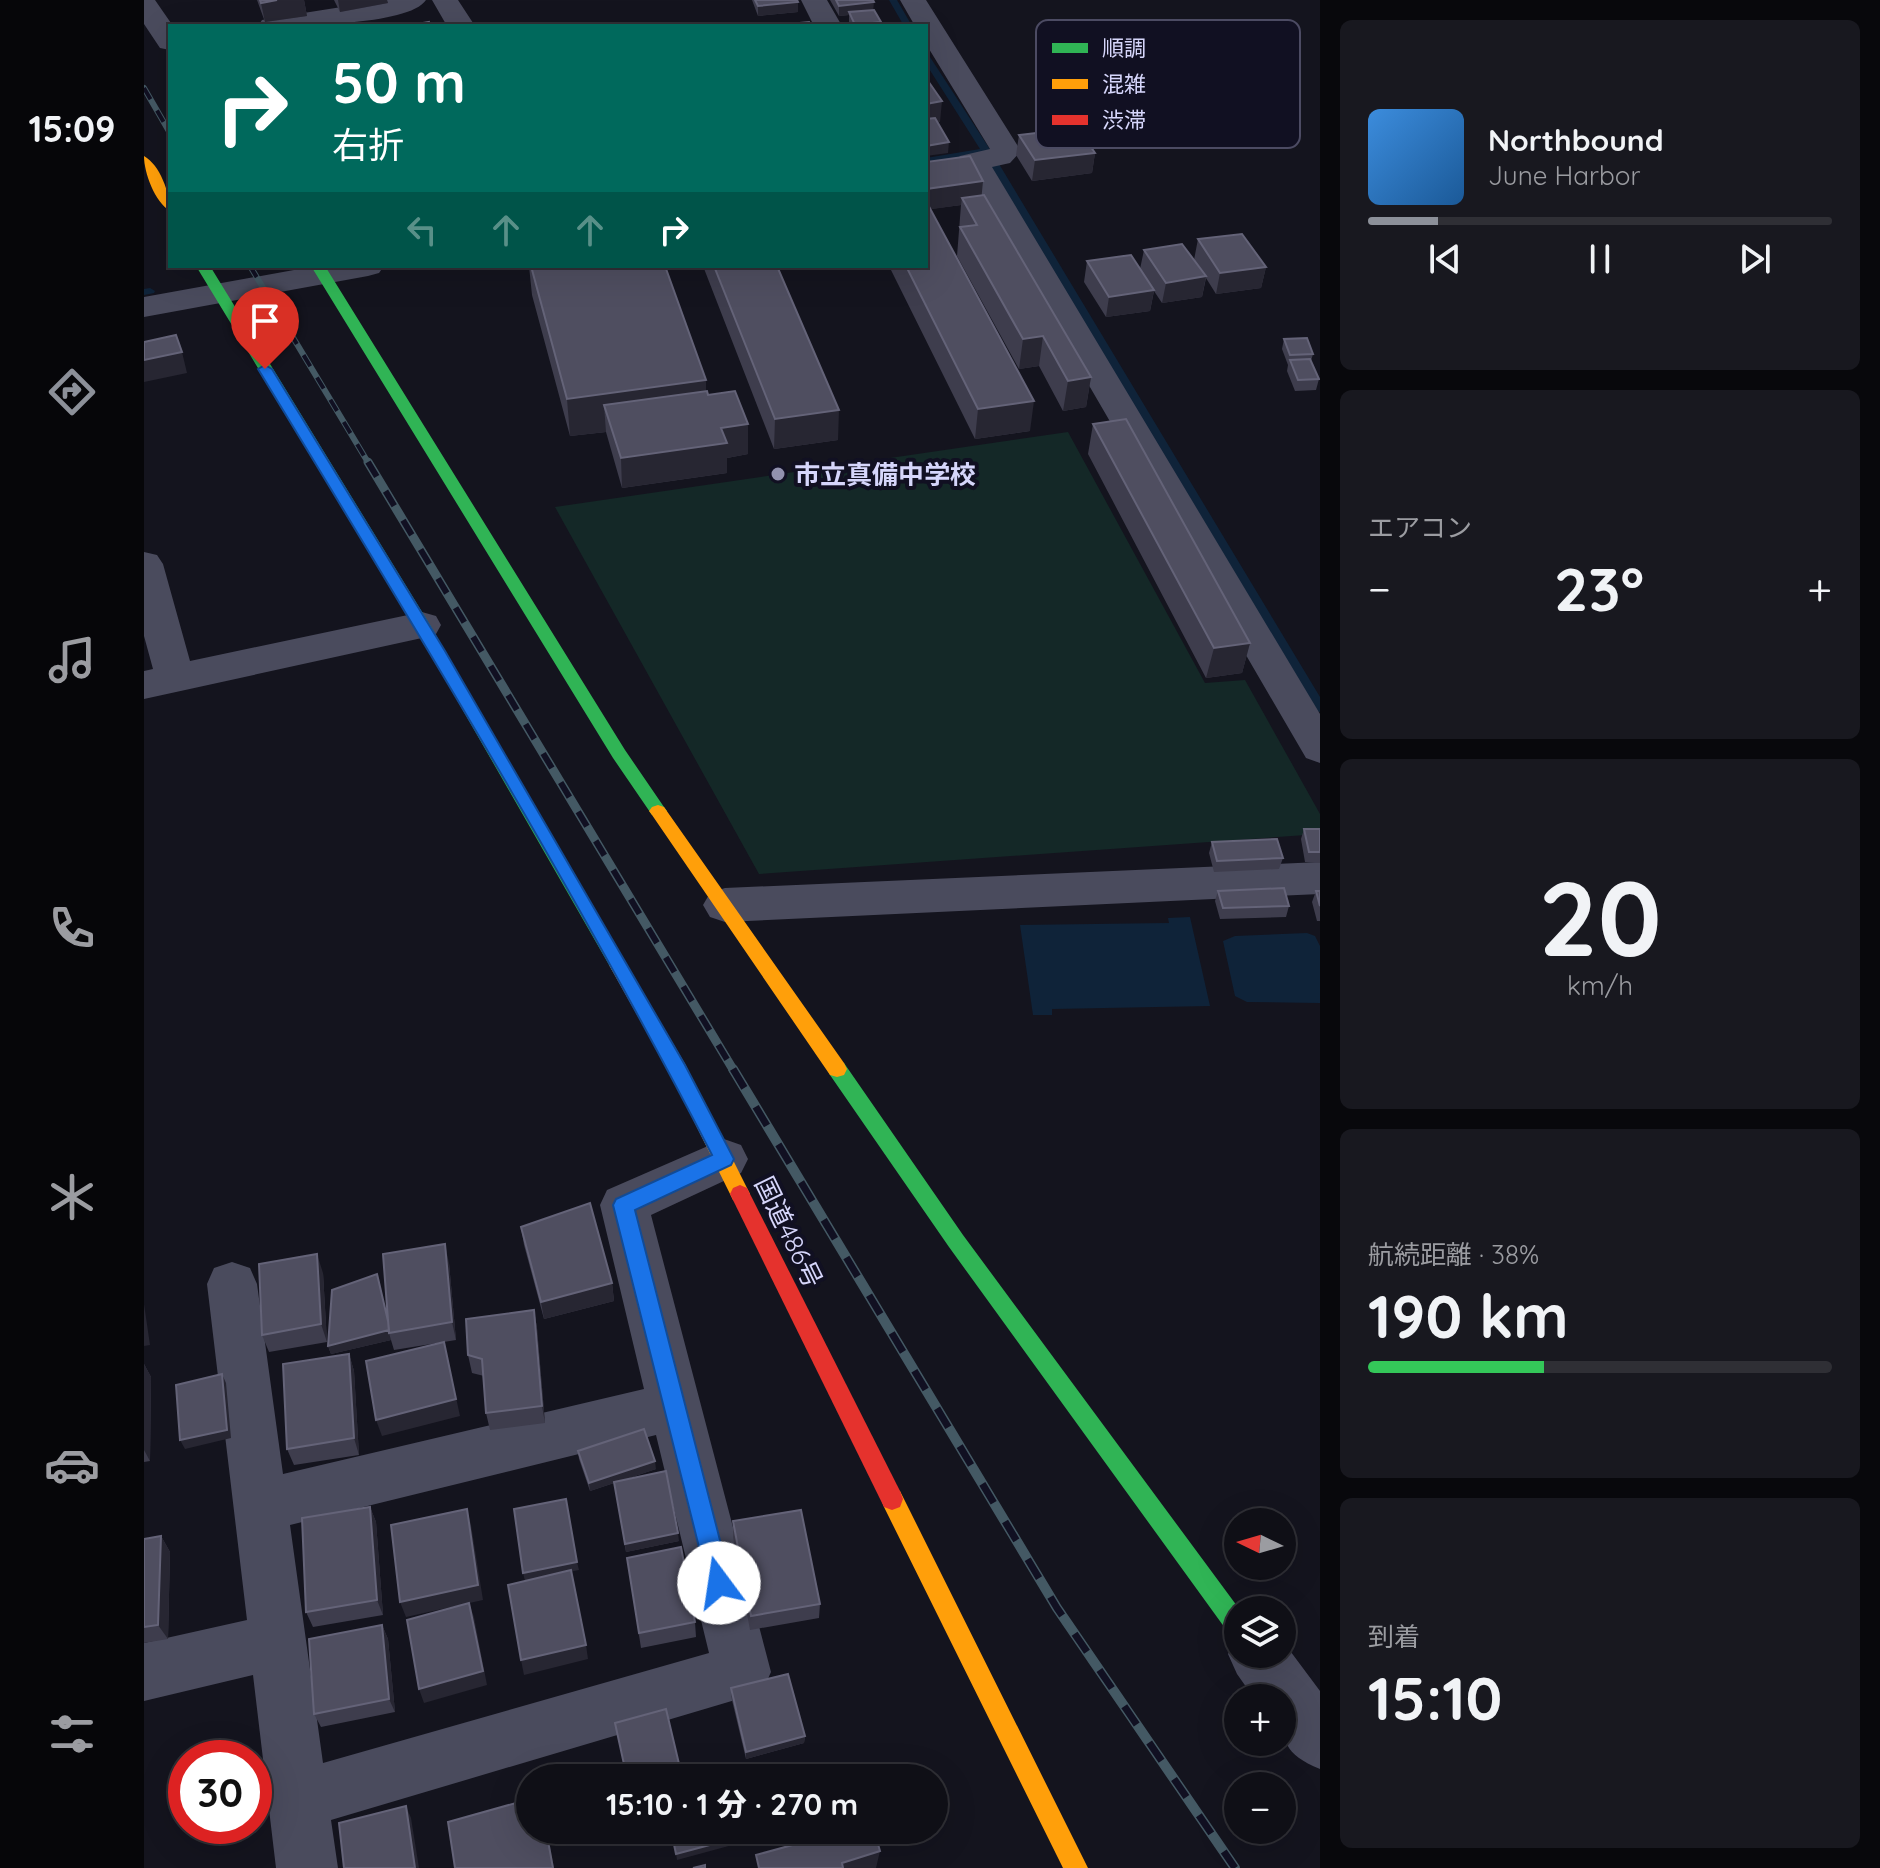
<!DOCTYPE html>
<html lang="ja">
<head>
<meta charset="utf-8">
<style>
	body { margin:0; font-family:Quicksand,"Noto Sans JP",sans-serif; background:#18181f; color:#f1f3f6; height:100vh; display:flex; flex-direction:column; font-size:30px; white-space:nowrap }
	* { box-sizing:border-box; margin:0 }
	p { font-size:26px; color:#9b9ca1 }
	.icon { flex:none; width:44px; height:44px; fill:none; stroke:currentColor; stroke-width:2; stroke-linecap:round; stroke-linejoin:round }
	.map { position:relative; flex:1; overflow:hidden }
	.sheet { display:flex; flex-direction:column; gap:20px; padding:20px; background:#08080c; width:560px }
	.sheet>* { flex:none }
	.top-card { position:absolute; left:24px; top:24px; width:760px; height:244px; border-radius:0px; box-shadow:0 8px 32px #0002,0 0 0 2px #2f2f35; background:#00695c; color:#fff; overflow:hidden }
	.needle { width:52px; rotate:275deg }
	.buttons { position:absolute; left:1080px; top:1508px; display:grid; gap:16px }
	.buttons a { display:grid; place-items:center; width:72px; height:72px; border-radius:50%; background:#0f0f16; box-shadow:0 8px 32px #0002,0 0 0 2px #2f2f35; font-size:40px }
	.speed { position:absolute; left:24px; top:1740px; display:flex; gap:16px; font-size:40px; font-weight:700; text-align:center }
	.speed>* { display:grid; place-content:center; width:104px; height:104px; border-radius:50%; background:#0f0f16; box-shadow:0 8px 32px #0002,0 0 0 2px #2f2f35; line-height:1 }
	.speed .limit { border:12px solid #d22; background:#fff; color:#111 }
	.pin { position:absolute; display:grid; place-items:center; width:68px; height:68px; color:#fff; margin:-82px -34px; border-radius:50% 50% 50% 0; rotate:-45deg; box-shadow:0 0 8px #0007 }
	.pin .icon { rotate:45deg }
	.me { position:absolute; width:88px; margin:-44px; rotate:346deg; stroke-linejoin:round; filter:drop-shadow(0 0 6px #0008) }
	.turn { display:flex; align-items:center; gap:28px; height:168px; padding:0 32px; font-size:36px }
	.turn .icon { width:104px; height:104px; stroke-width:2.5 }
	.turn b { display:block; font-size:56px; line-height:68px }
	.lanes { display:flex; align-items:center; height:76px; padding:0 32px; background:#0003; justify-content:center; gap:40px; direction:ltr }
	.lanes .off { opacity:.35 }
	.big { font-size:60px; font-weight:800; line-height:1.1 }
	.sheet .widget { flex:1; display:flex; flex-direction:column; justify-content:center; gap:12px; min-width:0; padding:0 28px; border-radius:12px; background:#18181f }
	.sheet .dial { align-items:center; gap:0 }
	.dial b { font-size:104px; line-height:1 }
	.song { display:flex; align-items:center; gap:24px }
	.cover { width:96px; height:96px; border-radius:12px; background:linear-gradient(135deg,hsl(210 70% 55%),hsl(210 70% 35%)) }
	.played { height:8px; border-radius:4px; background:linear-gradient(90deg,#8c9099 15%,#2f2f35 15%) }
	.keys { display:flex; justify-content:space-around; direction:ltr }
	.heat { display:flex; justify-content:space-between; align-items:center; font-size:44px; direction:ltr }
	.charge { height:12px; border-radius:6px; background:linear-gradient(90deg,#34c759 38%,#2f2f35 0) }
	.trip { position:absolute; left:372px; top:1764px; width:432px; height:80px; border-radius:40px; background:#0f0f16; box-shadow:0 8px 32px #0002,0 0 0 2px #2f2f35; font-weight:800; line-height:80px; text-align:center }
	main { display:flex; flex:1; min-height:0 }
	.tabs { display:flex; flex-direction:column; width:144px; justify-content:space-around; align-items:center; background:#060609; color:#9b9ca1 }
	.tabs .icon { width:56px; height:56px }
	.tabs .active { color:#8c9099 }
	.tabs b { font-size:36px; color:#f1f3f6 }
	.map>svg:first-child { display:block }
	.green { fill:#142827 }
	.water { fill:#0f2339 }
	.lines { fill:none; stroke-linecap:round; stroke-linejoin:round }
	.stream { fill:#0f2339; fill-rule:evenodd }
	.street { fill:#4a4b5d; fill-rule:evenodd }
	.fast { fill:#30b455; fill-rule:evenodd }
	.slow { fill:#ff9f0a; fill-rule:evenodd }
	.jam { fill:#e5322d; fill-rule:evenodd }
	.rail-far2-casing { stroke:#445964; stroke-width:6 }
	.rail-far1-casing { stroke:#445964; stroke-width:9 }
	.rail-casing { stroke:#445964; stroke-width:10 }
	.rail-far2 { stroke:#111022; stroke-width:4; stroke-dasharray:13; stroke-linecap:butt }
	.rail-far1 { stroke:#111022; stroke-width:6; stroke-dasharray:17; stroke-linecap:butt }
	.rail { stroke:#111022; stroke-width:7; stroke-dasharray:22; stroke-linecap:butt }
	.wall { fill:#3e3d4d }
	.shaded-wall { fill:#272632 }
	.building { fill:#4f4e60; stroke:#646378; stroke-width:2 }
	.route { fill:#1a73e8; stroke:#114b97; stroke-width:2 }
	.poi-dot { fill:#9292ae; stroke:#111022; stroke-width:3 }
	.labels { text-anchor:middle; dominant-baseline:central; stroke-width:8; stroke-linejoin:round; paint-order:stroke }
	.poi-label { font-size:26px; font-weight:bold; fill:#d6d6fb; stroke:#111022; text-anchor:start }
	.street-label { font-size:26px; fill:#d6d6fb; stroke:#111022 }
	.key { fill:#111022; stroke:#4c4b63; stroke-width:2 }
	.key-label { font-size:22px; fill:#d6d6fb }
</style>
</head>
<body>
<main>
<nav class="tabs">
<b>15:09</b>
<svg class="icon active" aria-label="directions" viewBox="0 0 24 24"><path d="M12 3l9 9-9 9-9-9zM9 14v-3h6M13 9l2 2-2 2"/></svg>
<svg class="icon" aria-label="music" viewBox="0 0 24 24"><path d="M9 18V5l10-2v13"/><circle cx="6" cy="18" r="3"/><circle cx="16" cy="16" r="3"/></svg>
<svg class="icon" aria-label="phone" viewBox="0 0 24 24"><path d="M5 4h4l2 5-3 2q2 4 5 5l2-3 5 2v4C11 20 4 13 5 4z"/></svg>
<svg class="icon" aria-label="climate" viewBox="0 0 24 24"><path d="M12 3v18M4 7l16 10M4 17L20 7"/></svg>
<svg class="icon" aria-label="car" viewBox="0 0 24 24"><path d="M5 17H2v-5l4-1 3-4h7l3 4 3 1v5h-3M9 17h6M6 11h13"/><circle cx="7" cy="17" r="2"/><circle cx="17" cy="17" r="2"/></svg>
<svg class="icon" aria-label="filters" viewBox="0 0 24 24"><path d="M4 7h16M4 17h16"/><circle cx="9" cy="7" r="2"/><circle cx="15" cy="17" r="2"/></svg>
</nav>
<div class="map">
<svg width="1176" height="1868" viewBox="0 0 1176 1868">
	<rect width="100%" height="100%" fill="#14141e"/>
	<path class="green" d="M924,432L1061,683L1101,680L1176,814V834L615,874L411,507Z"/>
	<path class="water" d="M1046,917L1066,1006L908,1009V1015H889L876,925L1025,923L1024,918Z
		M1163,933L1171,936L1176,946V1003L1103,1002L1091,996L1079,941L1091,936Z"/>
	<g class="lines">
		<path class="stream" d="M745,0H753L768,26H760Z
			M782,54L786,57L849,154L1176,697V712L1172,711L839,154L782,164V158L836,149L782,64Z
			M6,288L11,291L10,293L0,295V289Z"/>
		<path class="street" d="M0,0H11L29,26H26V50L16,48L0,24Z
			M242,0H282C265,26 146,26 114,26L118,20L128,18Z
			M288,0H314L331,26H303Z
			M657,0H683L698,26H670Z
			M756,0H782L877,151L866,163L848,167L1176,714V763L1162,758L823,176L812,162L816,156L846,149L782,44V26H771Z
			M172,266H240L235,273L224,276L0,317V297Z
			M0,552L13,555L19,564L46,661L278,612L292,616L297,625L292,634L278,638L0,699V671L9,669L0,636Z
			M1176,862V894L581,922L566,917L559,905L566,893L581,888Z
			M580,1139L597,1145L604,1159L597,1173L507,1215L627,1672L618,1692L187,1820L194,1868H132L109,1675L0,1701V1643L103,1620L63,1284L70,1268L88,1262L106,1268L113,1284L139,1474L500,1389L456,1205L463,1190ZM512,1435L565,1653L179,1763L146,1525Z
			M1094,1633V1654H1138V1640L1176,1691V1769C1136,1753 1138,1737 1138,1698H1110L1093,1674L1084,1654Z"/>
		<path class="fast" d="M52,266H66L286,625L480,960L483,965L480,970H468L270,625Z
			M167,266H181L481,750L520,807L523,811L520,815H508L469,758Z
			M693,1061L700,1063L819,1235L1096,1610L1094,1639L1086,1635L805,1247L686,1075L683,1069L686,1063Z"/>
		<path class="slow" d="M0,156C16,165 26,193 26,211C11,202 0,173 0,156Z
			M514,805L520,807L700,1063L703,1069L700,1075L693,1077L686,1075L508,815L505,811L508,807Z
			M474,958L480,960L541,1064L606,1194L603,1200L596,1203L589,1200L527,1075L465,965L468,960Z
			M748,1488L756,1491L944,1868H919L740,1507L737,1499L740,1491Z"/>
		<path class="jam" d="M596,1185L603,1188L756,1491L759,1499L756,1507L748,1510L740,1507L586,1194L589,1188Z"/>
		<defs>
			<path id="rail-far2" d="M0,88L26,133
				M106,266L225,464"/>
			<path id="rail-far1" d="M224,462L590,1071"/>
			<path id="rail" d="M589,1069L913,1608L1091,1868"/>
		</defs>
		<use href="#rail-far2" class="rail-far2-casing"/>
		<use href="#rail-far1" class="rail-far1-casing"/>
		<use href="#rail" class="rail-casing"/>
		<use href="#rail-far2" class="rail-far2"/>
		<use href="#rail-far1" class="rail-far1"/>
		<use href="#rail" class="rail"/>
	</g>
	<path class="wall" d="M113,0H160L163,16L121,22Z
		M190,0H243L244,3L196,12Z
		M608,0H653L654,12L614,16Z
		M686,0H729V10L737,22L736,26H707L705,22V15L695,16Z
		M875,135L951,153L948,173L888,181L872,155Z
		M782,162L838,195L947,377L942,407L919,411L895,366L875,369L813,256L817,205L786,209L886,431L831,439L745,266H782Z
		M1054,239L1122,267L1117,288L1072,294L1062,278L1058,297L1018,303L1010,291L1006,311L962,317L940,282L943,261L996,269L1000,250L1050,260Z
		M385,266H521L562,380V391L564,395L604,424V454L583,458V473L478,488L462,432L426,436L388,295Z
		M559,266H633L694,440L630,449Z
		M1140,339L1169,354L1167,361L1175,379L1172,390L1151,391L1143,371L1144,365L1138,349Z
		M949,424L1106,643L1098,673L1062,678L944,454Z
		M1160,829H1176V863L1161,862L1157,839Z
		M1068,842L1139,858L1135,869L1070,872L1065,853Z
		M1074,891L1145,906L1142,917L1076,919L1071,901Z
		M1172,891H1176V921H1173L1168,902Z
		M377,1227L468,1283L470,1301L400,1319L380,1245Z
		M305,1263L312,1340L250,1350L247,1340L187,1354L184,1346L244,1318Z
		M179,1273L183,1342L125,1352L118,1335Z
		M390,1310L393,1328L401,1423L346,1430L342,1413L340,1376L328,1373L324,1355Z
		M205,1354L210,1371L215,1455L150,1465L143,1449Z
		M0,1364L7,1377L6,1461L0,1462Z
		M434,1451L512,1469L479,1480L535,1541L482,1552L470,1483L446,1491L435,1459Z
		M226,1507L232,1522L239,1615L169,1627L162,1612Z
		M589,1521L676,1604L675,1618L606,1630L589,1537Z
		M17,1536L26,1552L24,1639L0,1643V1539Z
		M483,1558L551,1622L552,1637L497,1648Z
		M238,1625L244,1639L251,1712L177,1727L170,1714Z
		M587,1688L661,1736L660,1743L602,1759L587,1696Z"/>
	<path class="shaded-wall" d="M133,0H160L163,16L121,22L117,3Z
		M194,0H243L244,3L196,12Z
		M654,2V12L614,16V6Z
		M730,2L729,12H705V15L695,16V6Z
		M798,101L796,122L782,124V104Z
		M805,142L804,153L782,156V146Z
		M951,153L948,173L888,181L891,160Z
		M839,181L837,202L818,198L817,205L782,210V189Z
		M1122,267L1117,288L1072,294L1076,273Z
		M1062,276L1058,297L1018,303L1022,283Z
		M1010,290L1006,311L962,317L965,297Z
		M899,336L895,366L875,369L879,339Z
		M38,352L43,373L0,382V360Z
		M947,377L942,407L919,411L924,381Z
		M562,380V418L460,405L462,432L426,436L423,399Z
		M890,401L886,431L831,439L834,409Z
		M695,410L694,440L630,449L631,419Z
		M604,424V454L583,458V473L478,488L477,458L577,428Z
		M1106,643L1098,673L1062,678L1070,648Z
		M301,1244L305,1263L312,1340L308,1322Z
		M173,1254L179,1273L183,1342L177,1324Z
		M468,1283L470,1301L400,1319L397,1302Z
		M0,1304L6,1345L0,1346Z
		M390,1310L393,1328L401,1423L398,1406Z
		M246,1330L245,1333L247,1340L187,1354L184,1346Z
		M300,1342L316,1416L238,1436L232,1420Z
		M205,1354L210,1371L215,1455L210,1438Z
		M0,1364L7,1377L6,1461L0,1450Z
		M78,1374L82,1383L87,1438L41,1449L36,1440Z
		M511,1461L512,1469L446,1491L445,1483Z
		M226,1507L232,1522L239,1615L233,1600Z
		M323,1509L327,1525L339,1600L262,1617L256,1602Z
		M534,1533L535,1541L482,1552L481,1544Z
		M17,1536L26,1552L24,1639L14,1625Z
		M433,1562L435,1570L381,1581L379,1573Z
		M325,1603L330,1617L343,1685L280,1703L275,1689Z
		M238,1625L244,1639L251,1712L245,1699Z
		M442,1645L444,1659L380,1675L377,1660Z
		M661,1736L660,1743L602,1759V1752Z
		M536,1768V1775L525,1778H500Z
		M262,1806L267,1818L275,1868H271Z
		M402,1830H403L410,1868H409Z
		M646,1830H667L634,1839L635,1833Z
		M592,1838V1844L533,1860L532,1854Z
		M736,1851L732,1868H697L698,1863Z"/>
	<path class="building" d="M116,0H133L117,3Z
		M611,0H653L654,2L614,6Z
		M692,0H729L730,2L695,6Z
		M730,10L737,22L711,25L705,12Z
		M285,22L286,26H262Z
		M665,22L666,26H624Z
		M782,78L798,101L782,104Z
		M791,118L805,142L782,146V119Z
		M934,128L951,153L891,160L875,135Z
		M826,156L839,181L782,189V162Z
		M840,195L947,377L924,381L899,336L879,339L816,227L833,225L818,198Z
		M782,201L890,401L834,409L762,266H782Z
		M1098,234L1122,267L1076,273L1054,239Z
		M1038,244L1062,276L1022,283L1000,250Z
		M987,255L1010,290L965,297L943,261Z
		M387,266H521L562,380L423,399Z
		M570,266H633L695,410L631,419Z
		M32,335L38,352L0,360V342Z
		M1163,338L1169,354L1146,355L1140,339Z
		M1166,359L1175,379L1154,380L1146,360Z
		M563,391L564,395L591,391L604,424L577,428L583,443L477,458L460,405Z
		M982,419L1106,643L1070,648L949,424Z
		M1160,829H1176V852H1165Z
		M1133,839L1139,858L1073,861L1068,842Z
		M1140,888L1145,906L1079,908L1074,891Z
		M1172,891H1176V906Z
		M446,1203L468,1283L397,1302L377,1227Z
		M301,1244L308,1322L245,1333L239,1254Z
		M173,1254L177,1324L118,1335L115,1264Z
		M233,1274L244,1321L245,1330L184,1346L188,1290Z
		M390,1310L398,1406L342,1413L338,1359L324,1355L322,1319Z
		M300,1342L312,1399L232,1420L222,1361Z
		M205,1354L210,1438L143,1449L139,1364Z
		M78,1374L83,1430L36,1440L32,1385Z
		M500,1429L511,1461L445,1483L434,1451Z
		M522,1471L534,1533L481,1544L470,1482Z
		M422,1499L433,1562L379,1573L370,1509Z
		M226,1507L233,1600L162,1612L158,1518Z
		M323,1509L334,1585L256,1602L247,1525Z
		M657,1510L676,1604L607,1616L589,1521Z
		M17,1536L14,1625L0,1627V1539Z
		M537,1547L551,1622L495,1633L483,1558Z
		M427,1570L442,1645L377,1660L364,1585Z
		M325,1603L339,1671L275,1689L263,1620Z
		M238,1625L245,1699L170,1714L165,1639Z
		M644,1674L661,1736L602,1752L587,1688Z
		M522,1709L536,1768L500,1778H483L471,1723Z
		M667,1766L670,1778H624Z
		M575,1769L577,1778H542Z
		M386,1799V1830H402L409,1868H311L304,1822Z
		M262,1806L271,1868H200L195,1823Z
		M527,1830H590L592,1838L532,1854Z
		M703,1830H730L736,1851L698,1863L699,1868H615L612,1855Z
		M561,1865V1868H549Z"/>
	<path class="route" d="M121,365L128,369L301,651L541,1065L590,1159L587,1165L491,1210L587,1583L584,1591L575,1595L567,1591L564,1583L469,1205L472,1199L568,1155C430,887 270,626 114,369Z"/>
	<circle class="poi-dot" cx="634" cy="474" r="8"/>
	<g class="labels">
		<g class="poi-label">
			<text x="650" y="474">市立真備中学校</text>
		</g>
		<g class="street-label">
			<text transform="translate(645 1232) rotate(64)">国道486号</text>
		</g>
	</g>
	<rect x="892" y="20" width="264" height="128" rx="12" class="key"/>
	<rect x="908" y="43" width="36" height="10" fill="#30b455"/>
	<rect x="908" y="79" width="36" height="10" fill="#ff9f0a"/>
	<rect x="908" y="115" width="36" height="10" fill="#e5322d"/>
	<g class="key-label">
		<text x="958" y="56">順調</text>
		<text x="958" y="92">混雑</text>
		<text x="958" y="128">渋滞</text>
	</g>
</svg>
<div class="buttons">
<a><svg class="needle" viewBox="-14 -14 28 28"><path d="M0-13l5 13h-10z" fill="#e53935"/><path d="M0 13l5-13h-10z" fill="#9b9ca1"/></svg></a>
<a><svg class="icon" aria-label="layers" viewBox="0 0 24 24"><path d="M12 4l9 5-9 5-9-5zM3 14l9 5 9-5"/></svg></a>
<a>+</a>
<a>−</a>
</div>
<div class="speed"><div class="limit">30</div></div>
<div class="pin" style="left:121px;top:369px;background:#d93025"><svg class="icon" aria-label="arrive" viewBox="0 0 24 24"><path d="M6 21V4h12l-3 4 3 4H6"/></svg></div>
<svg class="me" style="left:575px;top:1583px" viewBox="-20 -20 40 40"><circle r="19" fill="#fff"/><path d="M0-13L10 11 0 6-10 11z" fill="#1a73e8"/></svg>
<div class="trip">15:10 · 1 分 · 270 m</div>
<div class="top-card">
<div class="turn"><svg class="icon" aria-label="right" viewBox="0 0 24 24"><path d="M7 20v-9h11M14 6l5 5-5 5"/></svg><div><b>50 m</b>右折</div></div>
<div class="lanes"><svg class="icon off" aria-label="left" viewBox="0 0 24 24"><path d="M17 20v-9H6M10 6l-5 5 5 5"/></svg><svg class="icon off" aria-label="ahead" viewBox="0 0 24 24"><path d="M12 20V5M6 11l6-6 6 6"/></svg><svg class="icon off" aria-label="ahead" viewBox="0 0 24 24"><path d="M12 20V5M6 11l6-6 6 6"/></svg><svg class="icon" aria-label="right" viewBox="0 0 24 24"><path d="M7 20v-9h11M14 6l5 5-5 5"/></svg></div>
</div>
</div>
<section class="sheet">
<div class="widget">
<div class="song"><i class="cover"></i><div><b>Northbound</b><p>June Harbor</p></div></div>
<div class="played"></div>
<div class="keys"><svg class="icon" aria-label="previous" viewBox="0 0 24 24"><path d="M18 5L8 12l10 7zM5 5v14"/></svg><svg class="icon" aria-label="pause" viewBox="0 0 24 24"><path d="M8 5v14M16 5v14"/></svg><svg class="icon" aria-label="next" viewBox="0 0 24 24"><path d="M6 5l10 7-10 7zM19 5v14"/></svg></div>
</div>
<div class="widget"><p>エアコン</p>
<div class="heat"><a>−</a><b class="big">23°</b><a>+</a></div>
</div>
<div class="widget dial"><b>20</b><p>km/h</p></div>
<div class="widget"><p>航続距離 · 38%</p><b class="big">190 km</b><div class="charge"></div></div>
<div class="widget"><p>到着</p><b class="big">15:10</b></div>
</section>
</main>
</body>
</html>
